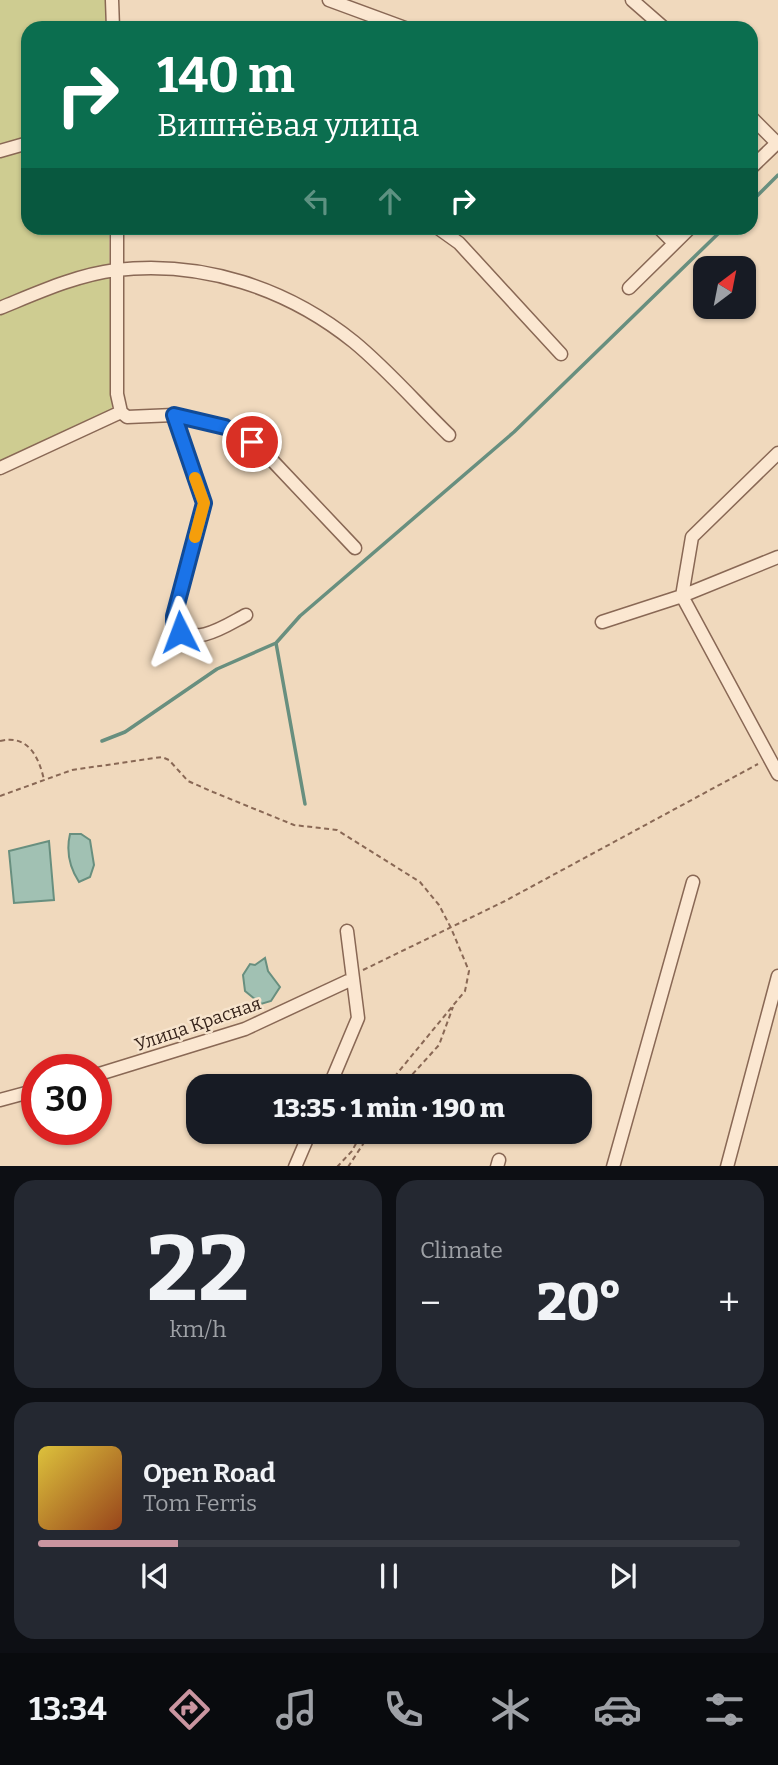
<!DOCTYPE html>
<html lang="en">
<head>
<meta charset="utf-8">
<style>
	body { margin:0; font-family:Bitter,serif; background:#242831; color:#f1f3f6; height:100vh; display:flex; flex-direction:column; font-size:26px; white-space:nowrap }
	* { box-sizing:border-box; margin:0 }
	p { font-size:23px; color:#9ea1a6 }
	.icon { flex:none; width:38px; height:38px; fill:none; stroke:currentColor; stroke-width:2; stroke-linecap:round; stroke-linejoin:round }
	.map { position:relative; height:1166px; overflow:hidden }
	.details { display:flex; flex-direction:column; gap:14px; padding:14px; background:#0d0f14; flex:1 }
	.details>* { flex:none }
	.banner { position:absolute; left:21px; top:21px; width:737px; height:214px; border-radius:21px; box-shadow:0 2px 5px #0004; background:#0b6e4f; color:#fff; overflow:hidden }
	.needle { width:46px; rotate:32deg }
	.tools { position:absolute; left:693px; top:256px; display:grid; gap:14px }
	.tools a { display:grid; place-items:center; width:63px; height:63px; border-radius:14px; background:#171b24; box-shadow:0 2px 5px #0004; font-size:35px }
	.speed { position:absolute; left:21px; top:1054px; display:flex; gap:14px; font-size:35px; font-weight:700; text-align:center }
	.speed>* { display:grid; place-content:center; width:91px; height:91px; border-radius:50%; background:#171b24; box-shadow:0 2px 5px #0004; line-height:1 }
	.speed .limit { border:10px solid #d22; background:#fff; color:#111 }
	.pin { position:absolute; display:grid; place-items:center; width:60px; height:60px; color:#fff; margin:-30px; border:4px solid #fff; border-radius:50%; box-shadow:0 2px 7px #0007 }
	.me { position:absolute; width:77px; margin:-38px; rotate:357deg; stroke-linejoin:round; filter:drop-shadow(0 0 5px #0008) }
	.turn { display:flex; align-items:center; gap:24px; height:147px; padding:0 21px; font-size:32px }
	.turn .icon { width:91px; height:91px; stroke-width:2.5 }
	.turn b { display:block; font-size:49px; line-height:60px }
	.lanes { display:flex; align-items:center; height:66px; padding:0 21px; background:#0003; justify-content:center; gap:35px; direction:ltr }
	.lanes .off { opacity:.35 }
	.big { font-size:52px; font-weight:800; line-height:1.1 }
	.details .widget { flex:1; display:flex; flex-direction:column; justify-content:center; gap:10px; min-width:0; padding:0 24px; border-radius:21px; background:#242831 }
	.details .dial { align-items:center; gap:0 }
	.dial b { font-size:91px; line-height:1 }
	.song { display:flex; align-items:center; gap:21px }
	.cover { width:84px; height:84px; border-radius:10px; background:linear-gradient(135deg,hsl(50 70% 55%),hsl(20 70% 35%)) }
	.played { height:7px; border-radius:4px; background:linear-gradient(90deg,#ca95a0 20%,#363941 20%) }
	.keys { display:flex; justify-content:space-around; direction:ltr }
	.heat { display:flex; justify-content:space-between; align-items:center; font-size:38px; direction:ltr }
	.details .tiles { flex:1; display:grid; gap:14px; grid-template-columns:1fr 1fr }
	.widget:last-child { grid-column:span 2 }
	.trip { position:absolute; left:186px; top:1074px; width:406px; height:70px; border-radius:21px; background:#171b24; box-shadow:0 2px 5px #0004; font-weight:800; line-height:70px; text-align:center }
	.menu { display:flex; height:112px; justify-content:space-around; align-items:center; background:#090b0e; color:#9ea1a6 }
	.menu .icon { width:49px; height:49px }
	.menu .on { color:#ca95a0 }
	.menu b { font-size:32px; color:#f1f3f6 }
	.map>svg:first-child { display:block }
	.green { fill:#cecc91 }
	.water { fill:#a1c1b3; stroke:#688f7f; stroke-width:2 }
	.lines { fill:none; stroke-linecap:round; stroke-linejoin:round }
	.stream { stroke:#688f7f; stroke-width:3.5 }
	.street-casing { stroke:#896855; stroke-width:15 }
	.path { stroke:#896855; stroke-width:2; stroke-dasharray:5 3.5; stroke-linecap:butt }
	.street { stroke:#fbe7d1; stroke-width:12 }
	.route-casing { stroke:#114b97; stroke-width:18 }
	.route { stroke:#1a73e8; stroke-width:12 }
	.slow { stroke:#f59e0b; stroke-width:12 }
	.labels { text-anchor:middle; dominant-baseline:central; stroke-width:5; stroke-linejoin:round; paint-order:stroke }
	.street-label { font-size:18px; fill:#37241b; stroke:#f7e4cd }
</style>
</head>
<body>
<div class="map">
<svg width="778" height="1167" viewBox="0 0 778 1167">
	<rect width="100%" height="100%" fill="#f0d9bd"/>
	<path class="green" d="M0,0H105L106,28H28V228H109L112,413L0,462Z"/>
	<path class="water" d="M70,834H81L90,840L94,865L90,877L79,882C70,868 66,851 70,834Z
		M49,841L54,900L14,903L9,851Z
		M265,958L268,971L280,987L271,1001L261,1004L245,991L243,975L250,964L255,965Z"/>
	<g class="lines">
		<path class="stream" d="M751,202L778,175
			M102,741L125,732L217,669L276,643
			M305,804L276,643L300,616L514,432L724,228"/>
		<defs>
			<path id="street" d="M112,0L113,28
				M329,0L405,28
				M632,0L664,28
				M751,117L777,143
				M0,151L28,143
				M751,168L778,142
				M117,228V394L121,412
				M438,228L459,243L561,354
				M659,228L674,243
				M629,288L690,228
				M0,308C37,293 76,275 116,270C202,260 287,288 354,342C388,370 418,405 449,435
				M121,412L127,417L174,415L225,427L241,435L268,456L355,548
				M174,415L204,503L174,616V626C195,648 225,626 246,615
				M778,453L692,537L682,596L778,774
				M0,468L121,412
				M602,622L682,596L778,557
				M96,1075L245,1029L348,981
				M329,1087L358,1018L347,931
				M0,1100L37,1090
				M295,1167L310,1132
				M497,1167L499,1160
				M613,1167L693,882
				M727,1167L778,976"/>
		</defs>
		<use href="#street" class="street-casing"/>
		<path class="path" d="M0,741C28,734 39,757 44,780
			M0,796L72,770L162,757L169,760L188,781L213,792L294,825L337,830L420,882L439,905L451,928L469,971L465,991L386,1087
			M363,970L505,901L758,764
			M401,1087L439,1045L453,1007
			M337,1167L352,1151L362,1132
			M348,1167L371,1132"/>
		<use href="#street" class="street"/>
	</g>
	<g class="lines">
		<defs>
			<path id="route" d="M180,632L174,626V616L204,503L174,415L225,427L252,442"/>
		</defs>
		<use href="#route" class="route-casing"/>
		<use href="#route" class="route"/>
		<path class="slow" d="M195,537L204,503L195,478"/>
	</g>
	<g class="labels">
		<g class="street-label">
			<text transform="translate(198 1024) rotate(-19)">Улица Красная</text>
		</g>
	</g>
</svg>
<div class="tools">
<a><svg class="needle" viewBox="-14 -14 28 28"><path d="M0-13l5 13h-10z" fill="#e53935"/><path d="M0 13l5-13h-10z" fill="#9ea1a6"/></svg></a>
</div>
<div class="speed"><div class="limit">30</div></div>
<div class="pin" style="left:252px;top:442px;background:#d93025"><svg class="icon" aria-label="arrive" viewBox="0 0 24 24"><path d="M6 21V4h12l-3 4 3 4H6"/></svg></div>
<svg class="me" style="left:180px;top:632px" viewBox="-20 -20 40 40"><path d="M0-17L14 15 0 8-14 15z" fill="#1a73e8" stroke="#fff" stroke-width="4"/></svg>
<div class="trip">13:35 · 1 min · 190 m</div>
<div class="banner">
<div class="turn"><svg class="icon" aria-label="right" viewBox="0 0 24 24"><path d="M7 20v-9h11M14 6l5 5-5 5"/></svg><div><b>140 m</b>Вишнёвая улица</div></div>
<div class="lanes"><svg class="icon off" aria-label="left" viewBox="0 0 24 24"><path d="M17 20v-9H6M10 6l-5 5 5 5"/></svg><svg class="icon off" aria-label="ahead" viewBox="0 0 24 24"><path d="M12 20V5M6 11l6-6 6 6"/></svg><svg class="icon" aria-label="right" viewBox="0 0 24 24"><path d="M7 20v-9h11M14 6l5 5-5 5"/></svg></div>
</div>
</div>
<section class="details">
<div class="tiles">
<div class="widget dial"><b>22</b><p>km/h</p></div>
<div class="widget"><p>Climate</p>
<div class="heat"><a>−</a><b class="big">20°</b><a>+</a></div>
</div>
<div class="widget">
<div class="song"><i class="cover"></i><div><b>Open Road</b><p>Tom Ferris</p></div></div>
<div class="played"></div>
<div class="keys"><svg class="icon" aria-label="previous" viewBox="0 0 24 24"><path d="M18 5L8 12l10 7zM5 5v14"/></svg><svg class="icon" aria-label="pause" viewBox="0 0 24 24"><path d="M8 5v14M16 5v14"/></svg><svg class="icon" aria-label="next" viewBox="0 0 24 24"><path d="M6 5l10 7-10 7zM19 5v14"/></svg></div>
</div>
</div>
</section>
<nav class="menu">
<b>13:34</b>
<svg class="icon on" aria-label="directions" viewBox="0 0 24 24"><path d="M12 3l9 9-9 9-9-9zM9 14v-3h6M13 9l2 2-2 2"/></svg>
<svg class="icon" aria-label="music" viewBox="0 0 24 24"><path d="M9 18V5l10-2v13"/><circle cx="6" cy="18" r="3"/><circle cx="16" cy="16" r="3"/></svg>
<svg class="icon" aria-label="phone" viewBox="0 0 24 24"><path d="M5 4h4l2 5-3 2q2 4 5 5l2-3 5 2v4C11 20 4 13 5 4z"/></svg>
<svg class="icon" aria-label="climate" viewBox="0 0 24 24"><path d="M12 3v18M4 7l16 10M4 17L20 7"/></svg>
<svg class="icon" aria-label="car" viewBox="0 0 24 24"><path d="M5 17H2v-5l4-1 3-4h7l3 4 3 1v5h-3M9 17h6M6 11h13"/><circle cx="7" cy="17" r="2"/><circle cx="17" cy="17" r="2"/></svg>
<svg class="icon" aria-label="filters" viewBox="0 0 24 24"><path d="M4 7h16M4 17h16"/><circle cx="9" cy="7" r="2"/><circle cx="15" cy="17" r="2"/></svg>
</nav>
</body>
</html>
